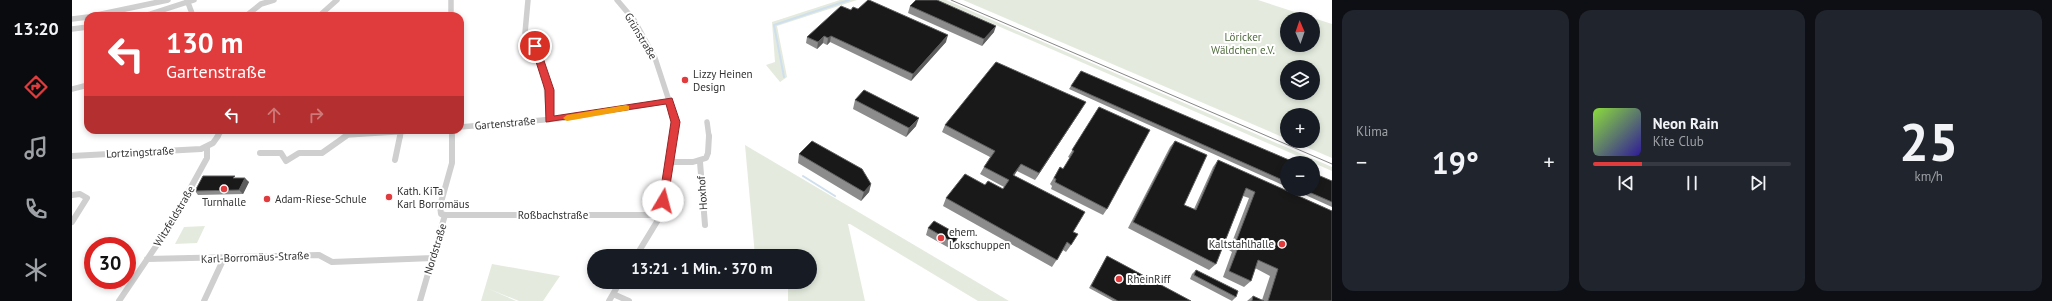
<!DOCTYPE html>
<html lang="de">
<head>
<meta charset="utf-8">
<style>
	body { margin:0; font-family:"PT Sans",sans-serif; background:#20242c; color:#f1f3f6; height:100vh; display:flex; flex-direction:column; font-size:15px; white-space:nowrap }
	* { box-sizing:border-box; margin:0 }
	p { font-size:13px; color:#9ea1a6 }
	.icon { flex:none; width:22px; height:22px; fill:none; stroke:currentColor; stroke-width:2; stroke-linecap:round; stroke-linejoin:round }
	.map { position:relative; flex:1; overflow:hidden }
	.panel { display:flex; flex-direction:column; gap:10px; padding:10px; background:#0d0f14; width:720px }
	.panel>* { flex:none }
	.banner { position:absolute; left:12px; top:12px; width:380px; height:122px; border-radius:12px; box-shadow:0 2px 6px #0003; background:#e13c3d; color:#fff; overflow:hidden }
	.needle { width:26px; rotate:358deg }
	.fabs { position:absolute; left:1208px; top:12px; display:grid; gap:8px }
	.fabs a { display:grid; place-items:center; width:40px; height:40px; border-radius:50%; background:#171b24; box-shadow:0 2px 6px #0003; font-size:20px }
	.speed { position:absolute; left:12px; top:237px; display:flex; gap:8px; font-size:20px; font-weight:700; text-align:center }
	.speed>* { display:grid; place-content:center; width:52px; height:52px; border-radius:50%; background:#171b24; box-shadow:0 2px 6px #0003; line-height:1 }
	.speed .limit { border:6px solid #d22; background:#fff; color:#111 }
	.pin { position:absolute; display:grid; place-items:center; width:34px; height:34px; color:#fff; margin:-17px; border:2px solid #fff; border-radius:50%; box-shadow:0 1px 4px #0007 }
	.me { position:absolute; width:44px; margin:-22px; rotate:8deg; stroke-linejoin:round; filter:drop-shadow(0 0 3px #0008) }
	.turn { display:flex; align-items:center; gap:14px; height:84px; padding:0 16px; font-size:18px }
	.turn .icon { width:52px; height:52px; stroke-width:2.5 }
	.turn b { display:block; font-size:28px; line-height:34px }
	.lanes { display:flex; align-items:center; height:38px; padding:0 16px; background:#0003; justify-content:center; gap:20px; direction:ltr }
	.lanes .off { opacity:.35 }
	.big { font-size:30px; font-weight:700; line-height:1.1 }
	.panel .card { flex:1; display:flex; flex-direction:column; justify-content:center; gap:6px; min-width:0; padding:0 14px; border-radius:12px; background:#20242c }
	.panel .dial { align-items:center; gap:0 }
	.dial b { font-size:52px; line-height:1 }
	.song { display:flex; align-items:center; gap:12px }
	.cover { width:48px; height:48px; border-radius:6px; background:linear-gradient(135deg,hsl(90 70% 55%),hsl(250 70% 35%)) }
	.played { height:4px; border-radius:2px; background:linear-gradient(90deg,#e13c3d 25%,#363941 25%) }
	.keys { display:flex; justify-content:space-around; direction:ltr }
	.heat { display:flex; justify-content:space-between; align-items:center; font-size:22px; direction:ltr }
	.panel .tiles { flex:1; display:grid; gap:10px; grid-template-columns:repeat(3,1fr) }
	.trip { position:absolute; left:515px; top:249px; width:230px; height:40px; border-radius:20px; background:#171b24; box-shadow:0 2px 6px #0003; font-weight:700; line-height:40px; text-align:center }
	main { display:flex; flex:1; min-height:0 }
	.menu { display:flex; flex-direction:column; width:72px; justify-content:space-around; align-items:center; background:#090b0e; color:#9ea1a6 }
	.menu .icon { width:28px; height:28px }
	.menu .selected { color:#e13c3d }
	.menu b { font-size:18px; color:#f1f3f6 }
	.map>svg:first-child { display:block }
	.green { fill:#e4ebde; fill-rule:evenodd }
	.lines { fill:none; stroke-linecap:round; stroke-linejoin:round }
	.stream { stroke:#cfdfed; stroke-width:2 }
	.street-far1 { stroke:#cfcfcf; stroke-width:5.5 }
	.street { stroke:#cfcfcf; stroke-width:6 }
	.tram { stroke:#878787; stroke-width:1 }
	.wall { fill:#8c8c8c }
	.shaded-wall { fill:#5e5e5e }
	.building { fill:#191919; stroke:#5e5e5e }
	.route { fill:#e13c3d; stroke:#922728 }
	.slow { fill:#f59e0b }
	.poi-dot { fill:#e13c3d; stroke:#fff; stroke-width:1.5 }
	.labels { text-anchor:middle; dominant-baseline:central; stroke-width:4; stroke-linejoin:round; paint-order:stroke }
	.street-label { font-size:11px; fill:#323232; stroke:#fff }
	.park-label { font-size:11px; fill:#526d40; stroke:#fff }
	.poi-label { font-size:11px; fill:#323232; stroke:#fff; text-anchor:start }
</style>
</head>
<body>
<main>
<nav class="menu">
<b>13:20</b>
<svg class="icon selected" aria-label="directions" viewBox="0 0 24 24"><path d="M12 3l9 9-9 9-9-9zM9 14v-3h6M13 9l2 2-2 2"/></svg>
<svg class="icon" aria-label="music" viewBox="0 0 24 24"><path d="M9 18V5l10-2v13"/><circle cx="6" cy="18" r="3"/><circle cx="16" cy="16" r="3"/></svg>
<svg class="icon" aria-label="phone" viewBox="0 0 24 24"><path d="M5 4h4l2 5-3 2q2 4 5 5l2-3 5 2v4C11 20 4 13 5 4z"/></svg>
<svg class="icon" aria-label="climate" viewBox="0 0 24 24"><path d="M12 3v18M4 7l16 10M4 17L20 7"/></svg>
</nav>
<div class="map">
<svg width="1260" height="301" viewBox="0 0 1260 301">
	<rect width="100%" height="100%" fill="#fff"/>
	<path class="green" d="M768,0H785L705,26L715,77L708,82L694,65L703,62L700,22Z
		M866,0H874L1260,167V171Z
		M891,0H1186L1260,24V158L1220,141H1241V115H1215V139ZM1215,19H1241V45H1215ZM1215,67H1241V93H1215Z
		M673,145L937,301H906L778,224H776L793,301H716V282H738V256H683Z
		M133,226L125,243L103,244L112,227Z
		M420,264L488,276L471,301H447L417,289L444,301H409Z"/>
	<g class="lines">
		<path class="stream" d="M712,77L702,25L777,0
			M731,176L763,196"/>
		<path class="street-far1" d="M115,0L121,16
			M379,0V16
			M456,0L453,33L466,53L473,74L477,120
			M545,0L562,20L583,58L604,122L602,137
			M20,16L96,0
			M72,16L122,0
			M174,16L189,4L202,0
			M247,16L265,0
			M0,19L16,17
			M0,29L16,27
			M0,89L16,85
			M635,122L637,137
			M388,127L494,118L597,101
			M276,130L275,135L354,130
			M380,130V137
			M145,137L150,130
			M272,137L275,135
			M328,137L329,132"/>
		<path class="street" d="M188,153H209L214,161L227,153H250L274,136
			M0,156L129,149L141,143L146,136
			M323,160L328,136
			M597,162H621L634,158L636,153L637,136
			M628,162L633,225
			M0,195L8,194L15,198L0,222
			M373,215H589
			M564,256L589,215L602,136
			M75,259L247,255L260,262L361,258
			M541,294L557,301
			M47,301L97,227L135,158V147
			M132,301L152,258
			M348,301L373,215L369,214L368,206L380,163V136
			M537,301L548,282"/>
		<path class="tram" d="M879,0L1260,164"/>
	</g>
	<path class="wall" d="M838,6L922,32L910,46L836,13Z
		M786,9L874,42L839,81L758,42L755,45L751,43L745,49L734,43L735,37L779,10Z
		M999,86L1215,163V187L997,89Z
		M783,100L844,126L834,137L781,109Z
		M1027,107L1035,209L1031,215L979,189L980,186L978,184L988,167L991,169L998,158L996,157Z
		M1009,110L963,180L945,171L942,176L1001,232L999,245L994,252L991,250L980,267L871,206L874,198L913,185L931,189L932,187L908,174L912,167L918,157L870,132L873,125Z
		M1103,141L1112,205L1122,209L1141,167L1146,160L1260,211V301H1175L1181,296L1190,300L1198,276L1183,268L1179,281L1172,287L1151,277L1160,252L1157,250L1177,198L1171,196L1144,264L1137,270L1056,228L1098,147Z
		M727,154L799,184L797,192L789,201L726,163Z
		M165,178L177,182L171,194L126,195L123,191Z
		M1260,181V207L1220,189H1241Z
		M856,228L887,235L884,241L879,249L854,235Z
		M1035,256L1119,301H1041L1017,288Z
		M1124,270L1164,297L1160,301L1118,279L1120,274Z"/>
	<path class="shaded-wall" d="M924,26L922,32L910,46L912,39Z
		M876,35L874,42L839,81L841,74Z
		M752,36L751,43L745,49L746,42Z
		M759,36L758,42L755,45L756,38Z
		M1014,102L1009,110L963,180L967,173Z
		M847,118L844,126L834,137L837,128Z
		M949,164L945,171L937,182L941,175Z
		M173,178L177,182L171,194L167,190Z
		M799,184L797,192L789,201L792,192Z
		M887,235L884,241L879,249L882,243Z"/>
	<path class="building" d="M796,0H797L876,35L841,74L759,36L756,38L752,36L746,42L735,37L769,6L779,10L781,7L786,9Z
		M844,0H865L924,26L912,39L838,6Z
		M924,62L1014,102L967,173L949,164L941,175L1013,212L1001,232L1006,234L999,245L995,242L985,260L874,198L893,174L913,185L916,181L931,189L937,180L912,167L923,151L873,125Z
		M1009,71L1224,163H1215V182L999,86Z
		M792,90L847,118L837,128L783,100Z
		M1027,107L1078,130L1035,209L983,182L984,179L982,178L988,167L991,169L1002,151L1000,150Z
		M740,141L790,169L799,184L792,192L727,154Z
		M1103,141L1135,155L1112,205L1124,210L1146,160L1260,211V301H1196L1206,269L1186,260L1179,281L1157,271L1167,245L1163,244L1183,192L1174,188L1144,264L1061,222Z
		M1241,173L1260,181V202L1230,189H1241Z
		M131,176H163L161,178H173L167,190L123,191Z
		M862,221L887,235L882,243L856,228Z
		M1035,256L1119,301H1046L1019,286Z
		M1124,270L1166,291L1164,297L1122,275Z
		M1181,296L1192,301H1180Z"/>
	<path class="route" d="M463,43L467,46L482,90V116L600,98L608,122L595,204L591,205L587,201L599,122L594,104L474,122L473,90L459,46Z"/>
	<path class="slow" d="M554,105L557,106V110L495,121L491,118L495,115Z"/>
	<g class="poi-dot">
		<circle cx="613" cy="80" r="4"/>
		<circle cx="152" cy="189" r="4"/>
		<circle cx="317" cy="197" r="4"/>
		<circle cx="195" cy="199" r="4"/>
		<circle cx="869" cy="238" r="4"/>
		<circle cx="1210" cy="244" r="4"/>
		<circle cx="1047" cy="279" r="4"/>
	</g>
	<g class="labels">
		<g class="street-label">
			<text transform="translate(569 36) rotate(59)">Grünstraße</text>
			<text transform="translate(433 123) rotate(-5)">Gartenstraße</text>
			<text transform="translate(68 152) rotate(-3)">Lortzingstraße</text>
			<text transform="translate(630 193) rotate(-94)">Hoxhof</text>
			<text x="481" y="215">Roßbachstraße</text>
			<text transform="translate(102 216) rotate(-59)">Witzfeldstraße</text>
			<text transform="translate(363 249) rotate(-73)">Nordstraße</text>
			<text transform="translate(183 257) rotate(-2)">Karl-Borromäus-Straße</text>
		</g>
		<g class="park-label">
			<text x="1171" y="37">Löricker<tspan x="1171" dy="13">Wäldchen e.V.</tspan></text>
		</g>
		<g class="poi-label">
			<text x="621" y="74">Lizzy Heinen<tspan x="621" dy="13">Design</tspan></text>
			<text x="325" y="191">Kath. KiTa<tspan x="325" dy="13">Karl Borromäus</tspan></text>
			<text x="203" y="199">Adam-Riese-Schule</text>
			<text x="152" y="202" text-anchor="middle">Turnhalle</text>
			<text x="877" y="232">ehem.<tspan x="877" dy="13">Lokschuppen</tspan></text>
			<text x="1202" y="244" text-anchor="end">Kaltstahlhalle</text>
			<text x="1055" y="279">RheinRiff</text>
		</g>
	</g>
</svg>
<div class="fabs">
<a><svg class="needle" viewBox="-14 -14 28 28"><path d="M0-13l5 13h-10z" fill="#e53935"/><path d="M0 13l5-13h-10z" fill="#9ea1a6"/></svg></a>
<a><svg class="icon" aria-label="layers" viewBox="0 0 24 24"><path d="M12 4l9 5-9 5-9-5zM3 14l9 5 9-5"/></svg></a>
<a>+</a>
<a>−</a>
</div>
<div class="speed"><div class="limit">30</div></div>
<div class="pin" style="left:463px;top:46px;background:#d93025"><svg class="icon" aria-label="arrive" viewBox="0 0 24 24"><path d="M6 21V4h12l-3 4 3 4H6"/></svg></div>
<svg class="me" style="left:591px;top:201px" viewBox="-20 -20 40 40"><circle r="19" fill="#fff"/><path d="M0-13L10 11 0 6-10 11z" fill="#e13c3d"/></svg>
<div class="trip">13:21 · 1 Min. · 370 m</div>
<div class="banner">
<div class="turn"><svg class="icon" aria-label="left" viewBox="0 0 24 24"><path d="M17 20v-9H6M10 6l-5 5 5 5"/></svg><div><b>130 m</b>Gartenstraße</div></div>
<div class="lanes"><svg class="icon" aria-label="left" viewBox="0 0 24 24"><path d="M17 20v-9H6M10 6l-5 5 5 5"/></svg><svg class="icon off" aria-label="ahead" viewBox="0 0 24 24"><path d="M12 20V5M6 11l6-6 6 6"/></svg><svg class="icon off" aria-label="right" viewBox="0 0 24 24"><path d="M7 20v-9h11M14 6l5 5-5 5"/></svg></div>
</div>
</div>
<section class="panel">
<div class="tiles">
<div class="card"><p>Klima</p>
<div class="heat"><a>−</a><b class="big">19°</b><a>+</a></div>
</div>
<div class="card">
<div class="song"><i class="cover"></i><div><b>Neon Rain</b><p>Kite Club</p></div></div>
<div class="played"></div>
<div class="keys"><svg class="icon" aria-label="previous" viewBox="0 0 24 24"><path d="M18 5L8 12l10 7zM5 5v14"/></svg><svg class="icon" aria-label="pause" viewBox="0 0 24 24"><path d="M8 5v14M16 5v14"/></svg><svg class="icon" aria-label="next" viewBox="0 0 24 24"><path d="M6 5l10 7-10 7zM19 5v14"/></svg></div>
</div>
<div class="card dial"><b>25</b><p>km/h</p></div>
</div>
</section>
</main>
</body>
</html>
